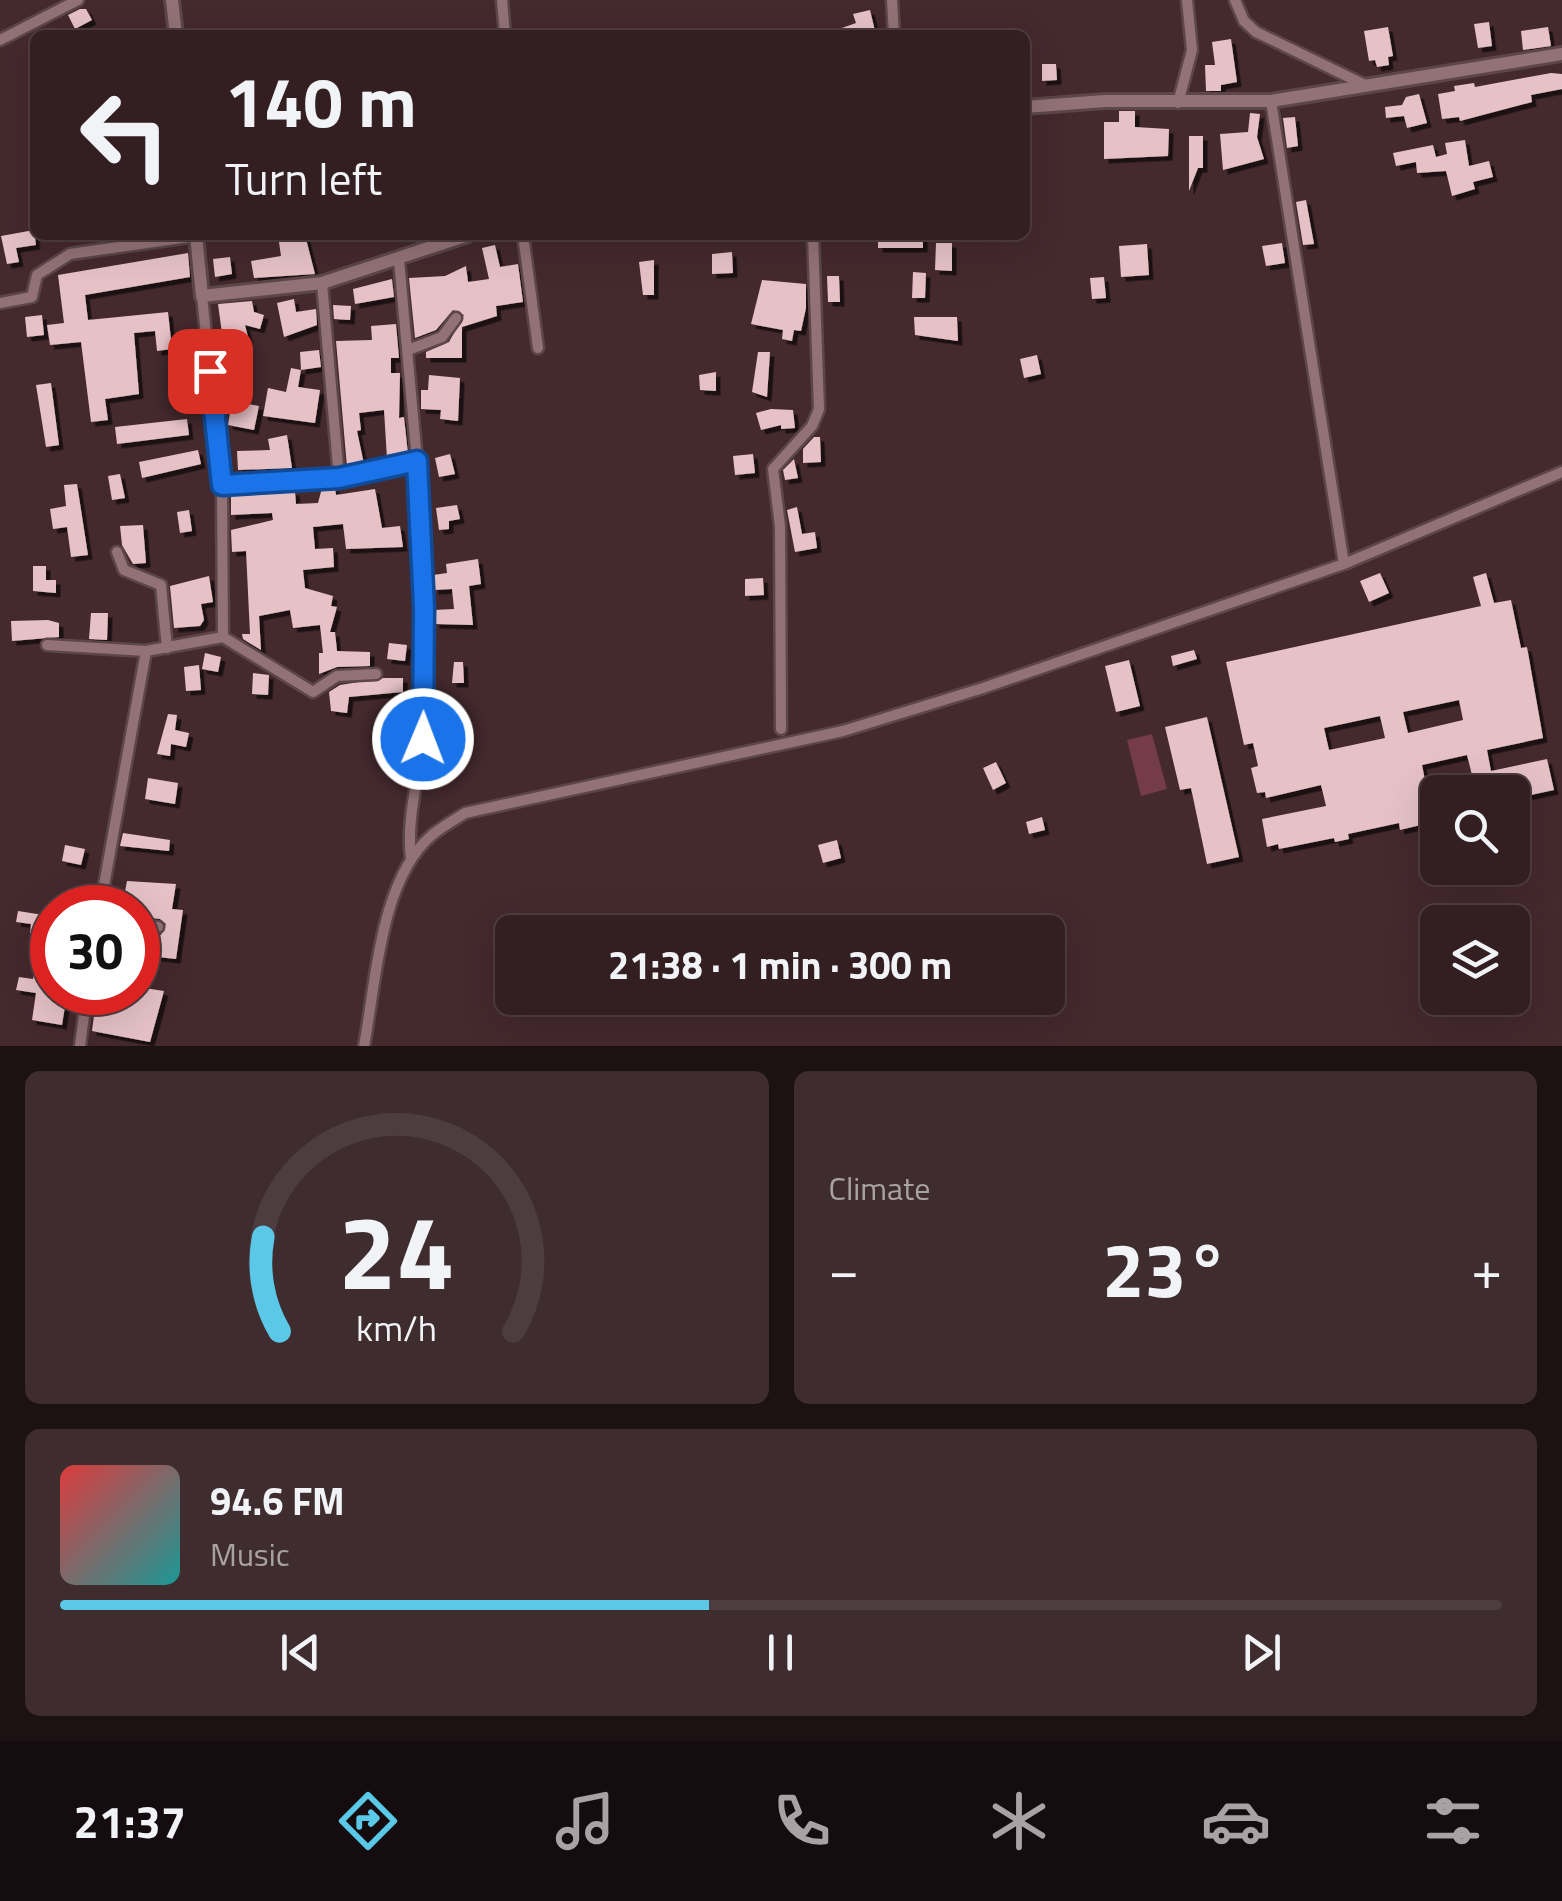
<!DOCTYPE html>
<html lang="en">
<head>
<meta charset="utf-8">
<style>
	body { margin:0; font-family:"Titillium Web",sans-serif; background:#3e2c2f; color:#f1f3f6; height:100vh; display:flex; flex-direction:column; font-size:38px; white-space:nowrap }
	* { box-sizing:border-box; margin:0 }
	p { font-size:32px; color:#a9a2a5 }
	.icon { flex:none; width:55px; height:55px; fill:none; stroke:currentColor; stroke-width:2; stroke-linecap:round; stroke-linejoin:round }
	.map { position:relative; height:1046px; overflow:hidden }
	.drawer { display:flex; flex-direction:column; gap:25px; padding:25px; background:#1c1113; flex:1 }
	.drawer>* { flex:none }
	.hud { position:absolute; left:30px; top:30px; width:1000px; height:210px; border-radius:15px; box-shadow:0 10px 40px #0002,0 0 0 2px #4e3d40; background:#331f22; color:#f1f3f6; overflow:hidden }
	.fabs { position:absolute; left:1420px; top:775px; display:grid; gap:20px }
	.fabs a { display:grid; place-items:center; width:110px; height:110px; border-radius:15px; background:#331f22; box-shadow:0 10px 40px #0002,0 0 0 2px #4e3d40; font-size:50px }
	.speed { position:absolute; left:30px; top:885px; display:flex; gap:20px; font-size:50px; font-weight:700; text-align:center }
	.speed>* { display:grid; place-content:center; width:130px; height:130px; border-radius:50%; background:#331f22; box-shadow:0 10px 40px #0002,0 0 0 2px #4e3d40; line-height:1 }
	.speed .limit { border:15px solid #d22; background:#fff; color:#111 }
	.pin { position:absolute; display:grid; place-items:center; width:85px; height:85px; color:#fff; margin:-42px; border-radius:20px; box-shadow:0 5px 15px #0006 }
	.me { position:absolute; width:110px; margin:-55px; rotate:1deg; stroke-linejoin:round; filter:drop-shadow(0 0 8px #0008) }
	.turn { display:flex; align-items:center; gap:35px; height:210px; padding:0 30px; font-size:45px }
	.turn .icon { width:130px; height:130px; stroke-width:2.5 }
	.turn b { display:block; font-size:70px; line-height:85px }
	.big { font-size:75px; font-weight:700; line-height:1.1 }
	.drawer .card { flex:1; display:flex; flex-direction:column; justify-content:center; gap:15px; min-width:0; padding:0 35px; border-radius:15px; background:#3e2c2f }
	.drawer .dial { align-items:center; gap:0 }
	.dial svg { height:260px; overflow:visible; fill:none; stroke:#4e3d40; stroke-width:7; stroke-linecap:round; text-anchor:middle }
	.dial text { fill:#f1f3f6; stroke:none }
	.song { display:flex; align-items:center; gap:30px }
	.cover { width:120px; height:120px; border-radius:15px; background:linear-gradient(135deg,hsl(0 70% 55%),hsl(180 70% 35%)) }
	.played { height:10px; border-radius:5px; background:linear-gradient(90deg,#5bc8e7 45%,#4e3d40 45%) }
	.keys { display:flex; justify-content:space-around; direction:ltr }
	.heat { display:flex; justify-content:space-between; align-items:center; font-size:55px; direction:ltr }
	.drawer .tiles { flex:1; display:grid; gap:25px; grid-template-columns:1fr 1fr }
	.card:last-child { grid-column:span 2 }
	.trip { position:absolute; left:495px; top:915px; width:570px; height:100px; border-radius:15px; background:#331f22; box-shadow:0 10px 40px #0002,0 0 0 2px #4e3d40; font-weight:700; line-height:100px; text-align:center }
	.tab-bar { display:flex; height:160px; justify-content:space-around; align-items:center; background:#140c0e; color:#a9a2a5 }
	.tab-bar .icon { width:70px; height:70px }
	.tab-bar .active { color:#5bc8e7 }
	.tab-bar b { font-size:45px; color:#f1f3f6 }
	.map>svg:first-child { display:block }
	.green { fill:#733c46 }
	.building { fill:#e6c2c7; fill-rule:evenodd; filter:url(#shadow) }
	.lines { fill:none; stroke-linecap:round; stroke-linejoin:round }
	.minor-casing { stroke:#5c4649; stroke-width:15 }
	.tertiary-casing { stroke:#5c4649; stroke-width:18 }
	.minor { stroke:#927276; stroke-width:10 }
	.tertiary { stroke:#927276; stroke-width:12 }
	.route-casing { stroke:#114b97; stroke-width:25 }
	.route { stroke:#1a73e8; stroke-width:18 }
</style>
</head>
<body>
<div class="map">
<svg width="1562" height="1046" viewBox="0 0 1562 1046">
	<defs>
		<filter id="shadow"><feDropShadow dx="4.5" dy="4.5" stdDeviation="0" flood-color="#0009"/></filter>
	</defs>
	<rect width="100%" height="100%" fill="#44292d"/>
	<path class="green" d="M1152,734L1167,789L1141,796L1127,740Z"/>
	<path class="building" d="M80,9H86L92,20L75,29L68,15Z
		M870,10L875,31L822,35L856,23L853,14Z
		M1489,22L1492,46L1478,48L1474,24Z
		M1388,27L1393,56L1388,57L1389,65L1377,67L1375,60L1369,61L1364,31Z
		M1548,27L1551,46L1523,50L1521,31Z
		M1231,39L1237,82L1221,85V91H1206L1205,65H1215L1212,42Z
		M1042,64H1056L1057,80L1042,81Z
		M1551,73L1562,74V89L1531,95L1532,102L1460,121L1459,117L1442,119L1438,94L1455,91L1454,86L1474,83L1475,87Z
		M1419,94L1427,123L1407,128L1404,116L1386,118L1385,107L1402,105L1406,97Z
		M1119,111H1135V127L1169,129L1168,156L1104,159V122H1119Z
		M1250,113L1260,114L1257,137L1264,159L1223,170L1220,134L1248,132Z
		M1295,117L1298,146L1287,148L1283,118Z
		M1189,136H1203V168H1198L1189,191Z
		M1465,140L1469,166L1489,161L1493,177L1473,182L1475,189L1452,196L1446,171L1417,173L1416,162L1396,166L1393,153L1433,145L1436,157L1447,154L1445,143Z
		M1306,200L1314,244L1303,245L1296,202Z
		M34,230L36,245L16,248L19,262L7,264L1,236Z
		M278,235H305L315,274L254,278L251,261L281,256Z
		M878,235H923V248H878Z
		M936,243H952V271L935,270Z
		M1282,243L1285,263L1266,266L1262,246Z
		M1147,244L1149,275L1121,277L1119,246Z
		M495,245L500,267L518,264L523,302L496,306L497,316L462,327V358H426V352L449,342L464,315L453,310L436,330L415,338L409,278L445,276L466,266L468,282L489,279L482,248Z
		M732,252L733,273L712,274V254Z
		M188,253L190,277L85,295L88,320L168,312L172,349L157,351L155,331L134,333L139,394L105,399L108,420L91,422L81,342L50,345L47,325L64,323L58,275Z
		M230,257L232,274L215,277L213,259Z
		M654,260V295H643L639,262Z
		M913,272L926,273L925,298H912Z
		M827,276H839L840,302H828Z
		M1104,277L1106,298L1092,299L1090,278Z
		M392,279L394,297L355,304L353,289Z
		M762,280L806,284V308L801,331L794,330L792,341L782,339L783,330L751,324Z
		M294,299L296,312L316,309L317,325L284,337L277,303Z
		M252,301L254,312L264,315L260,329L245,325L249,341L224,348L218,304Z
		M333,305L351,306L350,320L334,319Z
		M42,315L44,335L27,337L25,317Z
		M914,317H957L958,341L915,335Z
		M396,324L399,358H391V373H400L399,418L404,417L408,454L387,459L384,410L359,413L361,430L357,431L364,464L347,467L336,341L372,340L371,326Z
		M319,350L321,367L301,370L300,352Z
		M758,352H770L767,397L752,392Z
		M1037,355L1041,374L1024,378L1020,359Z
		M291,368L301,370L298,387L320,390L315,423L263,416L268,388L286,392Z
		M716,372V391L700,390L699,375Z
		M429,375L460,378L458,421L440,419L441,410L421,409V390H428Z
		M51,383L59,445L46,447L36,385Z
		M239,402L259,406L254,430L228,425L230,412L237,413Z
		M771,409L793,410L795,428L781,429V425L761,430L756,413Z
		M187,419L189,435L117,444L115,427Z
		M287,435L292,468L238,470L237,451L270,450L268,439Z
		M814,437H820L821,462L803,463V449Z
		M198,450L201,464L142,478L139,462Z
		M450,454L455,474L439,477L435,458Z
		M753,454L755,473L735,475L733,456Z
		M794,459L798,478L785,480L783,470Z
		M120,474L125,498L112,500L108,476Z
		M77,484L88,555L71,557L67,527L53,529L50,509L66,506L64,485Z
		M335,487L336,495L375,489L382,528L400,526L403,547L346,549L343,524L313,527L315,549L333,548L334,567L303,570L305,588L333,596L331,606L337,607L330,632H335L337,651L370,652V666L337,667L319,674V653H323L320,625L293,628L290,610L259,616L261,650L243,639L242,634H250L246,551L232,552L231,530L273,520L272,513L231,515V493L295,491L296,504L318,503L322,488Z
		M457,505L460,519L449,521V529L439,530L436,508Z
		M797,507L802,534L815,532L817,548L795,552L787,510Z
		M189,510L192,531L180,533L177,512Z
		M143,525L146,563L133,564L122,545L120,526Z
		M478,559L481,584L469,586L473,625L435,624L434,610L454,609L452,589L434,590L433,575L447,573L446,564Z
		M33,566H46V580H56V593L33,591Z
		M1380,573L1389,593L1369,602L1360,581Z
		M1486,573L1494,603L1511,600L1521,648L1527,647L1543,738L1487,750L1491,771L1547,759L1554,790L1512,799V792H1438V817L1432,818L1433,822L1400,830L1399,823L1348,834L1349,839L1335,842L1334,838L1279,849L1278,844L1267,847L1262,819L1326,806L1321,785L1266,798L1265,792L1257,793L1251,768L1258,766L1253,743L1244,745L1226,662L1481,606L1473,577ZM1459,700L1463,720L1408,733L1403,712ZM1380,716L1385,738L1329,750L1324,728ZM1467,755L1472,775L1426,785L1422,765Z
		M209,576L213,602L201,604L204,620L200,626L174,628L170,586Z
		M763,578L764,595L745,596V579Z
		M91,613H108L107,640L89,639Z
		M48,620L59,623V637L12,641L11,621Z
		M389,643L407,645L405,661L387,659Z
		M1194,650L1197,659L1173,666L1171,656Z
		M205,653L221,657L218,672L202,669Z
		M1129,660L1140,706L1116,712L1105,666Z
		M454,662H463L464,683H452Z
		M199,665L201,690L186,691L184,667Z
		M253,673L269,675L268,695L252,694Z
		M384,678H403V692L349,697L347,713L331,711L329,692L340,685Z
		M168,714L177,715L175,730L189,733L186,747L171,744L170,756L157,754Z
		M458,717L460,740L431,747L433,720Z
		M1207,717L1239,857L1207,864L1191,788L1180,790L1165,727Z
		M996,762L1006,783L993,790L983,768Z
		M148,778L178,783L175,804L145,799Z
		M1042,817L1045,830L1029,834L1026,822Z
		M123,833L170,840L169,851L120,846Z
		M837,840L841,858L823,863L818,845Z
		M65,845L85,849L81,865L62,861Z
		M127,881L176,884L172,909L183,910L176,959L140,955L143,934L161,935L166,924L160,919L138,916V908L112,906L114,896L124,897Z
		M18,911L50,916L46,937L30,934L31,924L16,922Z
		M35,968L52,970V992L67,994L62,1025L32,1020L36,993L16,990L19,977L33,979Z
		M138,987L164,991L150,1042L92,1031L97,992H138Z"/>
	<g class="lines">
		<defs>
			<path id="minor" d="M502,0L505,35
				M892,0L894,35
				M1235,0L1244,21L1256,32L1365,85
				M0,40L78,0
				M1271,101L1344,564
				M1178,103L1192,50L1187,0
				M523,235L538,348
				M322,283L339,478
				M0,303L32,297L37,275L70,254L196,236
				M408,350L442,337L456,318
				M222,485L339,478L417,461L399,260
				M117,552L124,570L161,585L167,648
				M223,637L313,692L337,676L376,674
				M47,645L146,651
				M781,729L780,526L773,469L812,426L819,409L813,235
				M411,859C406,817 419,779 423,738C432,647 422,552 417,461
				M100,908L146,651L223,637L222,485L202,296
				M138,925L158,927
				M80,1046L87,992
				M364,1046C376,983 380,879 432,835C442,827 454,820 465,813L843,731L983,688L1344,564L1562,472"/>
			<path id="tertiary" d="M172,0L176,35
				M1025,107L1105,101H1271L1562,54
				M196,235L202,296L322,283L468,235"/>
		</defs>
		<use href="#minor" class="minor-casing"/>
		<use href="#tertiary" class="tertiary-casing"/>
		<use href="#minor" class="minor"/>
		<use href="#tertiary" class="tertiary"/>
	</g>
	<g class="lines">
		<defs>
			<path id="route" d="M210,371L222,485L339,478L417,461L424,608L423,739"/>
		</defs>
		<use href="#route" class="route-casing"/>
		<use href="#route" class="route"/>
	</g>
</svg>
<div class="fabs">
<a><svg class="icon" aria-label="search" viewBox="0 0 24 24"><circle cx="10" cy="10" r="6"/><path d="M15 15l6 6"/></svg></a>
<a><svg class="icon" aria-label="layers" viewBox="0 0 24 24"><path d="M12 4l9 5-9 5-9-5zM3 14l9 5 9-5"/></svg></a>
</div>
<div class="speed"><div class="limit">30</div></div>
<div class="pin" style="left:210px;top:371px;background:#d93025"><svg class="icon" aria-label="arrive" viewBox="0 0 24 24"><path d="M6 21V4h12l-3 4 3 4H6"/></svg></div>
<svg class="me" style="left:423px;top:739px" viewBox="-20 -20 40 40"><circle r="17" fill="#1a73e8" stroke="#fff" stroke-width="3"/><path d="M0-11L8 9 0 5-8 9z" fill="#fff"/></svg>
<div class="trip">21:38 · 1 min · 300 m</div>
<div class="hud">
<div class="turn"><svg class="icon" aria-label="left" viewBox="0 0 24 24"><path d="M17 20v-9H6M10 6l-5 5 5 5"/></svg><div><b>140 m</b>Turn left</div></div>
</div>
</div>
<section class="drawer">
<div class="tiles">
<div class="card dial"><svg viewBox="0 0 100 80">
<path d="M14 69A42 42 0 1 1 86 69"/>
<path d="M14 69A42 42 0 0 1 9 40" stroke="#5bc8e7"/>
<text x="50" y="56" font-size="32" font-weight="700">24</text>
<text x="50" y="72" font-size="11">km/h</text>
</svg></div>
<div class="card"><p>Climate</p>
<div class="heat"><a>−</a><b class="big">23°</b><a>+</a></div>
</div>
<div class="card">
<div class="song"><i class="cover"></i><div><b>94.6 FM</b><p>Music</p></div></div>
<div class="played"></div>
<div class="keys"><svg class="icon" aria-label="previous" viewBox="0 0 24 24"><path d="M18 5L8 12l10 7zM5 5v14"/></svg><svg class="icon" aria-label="pause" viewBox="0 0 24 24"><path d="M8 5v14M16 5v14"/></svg><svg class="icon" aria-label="next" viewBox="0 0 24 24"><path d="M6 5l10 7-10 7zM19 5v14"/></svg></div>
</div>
</div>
</section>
<nav class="tab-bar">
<b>21:37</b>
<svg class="icon active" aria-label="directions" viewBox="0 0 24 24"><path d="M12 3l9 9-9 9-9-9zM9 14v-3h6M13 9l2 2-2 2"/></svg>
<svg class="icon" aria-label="music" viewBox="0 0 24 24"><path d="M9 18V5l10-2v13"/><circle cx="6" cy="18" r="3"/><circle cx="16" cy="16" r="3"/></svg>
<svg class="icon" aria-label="phone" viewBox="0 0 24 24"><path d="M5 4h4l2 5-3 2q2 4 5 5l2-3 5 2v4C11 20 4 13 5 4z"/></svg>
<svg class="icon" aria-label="climate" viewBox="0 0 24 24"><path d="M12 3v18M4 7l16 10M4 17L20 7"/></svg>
<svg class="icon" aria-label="car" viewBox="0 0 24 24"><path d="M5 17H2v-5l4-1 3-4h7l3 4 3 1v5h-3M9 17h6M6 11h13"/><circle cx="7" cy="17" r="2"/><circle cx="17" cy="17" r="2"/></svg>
<svg class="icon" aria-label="filters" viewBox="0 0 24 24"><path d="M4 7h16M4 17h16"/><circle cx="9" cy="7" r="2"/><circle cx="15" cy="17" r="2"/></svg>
</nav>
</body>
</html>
